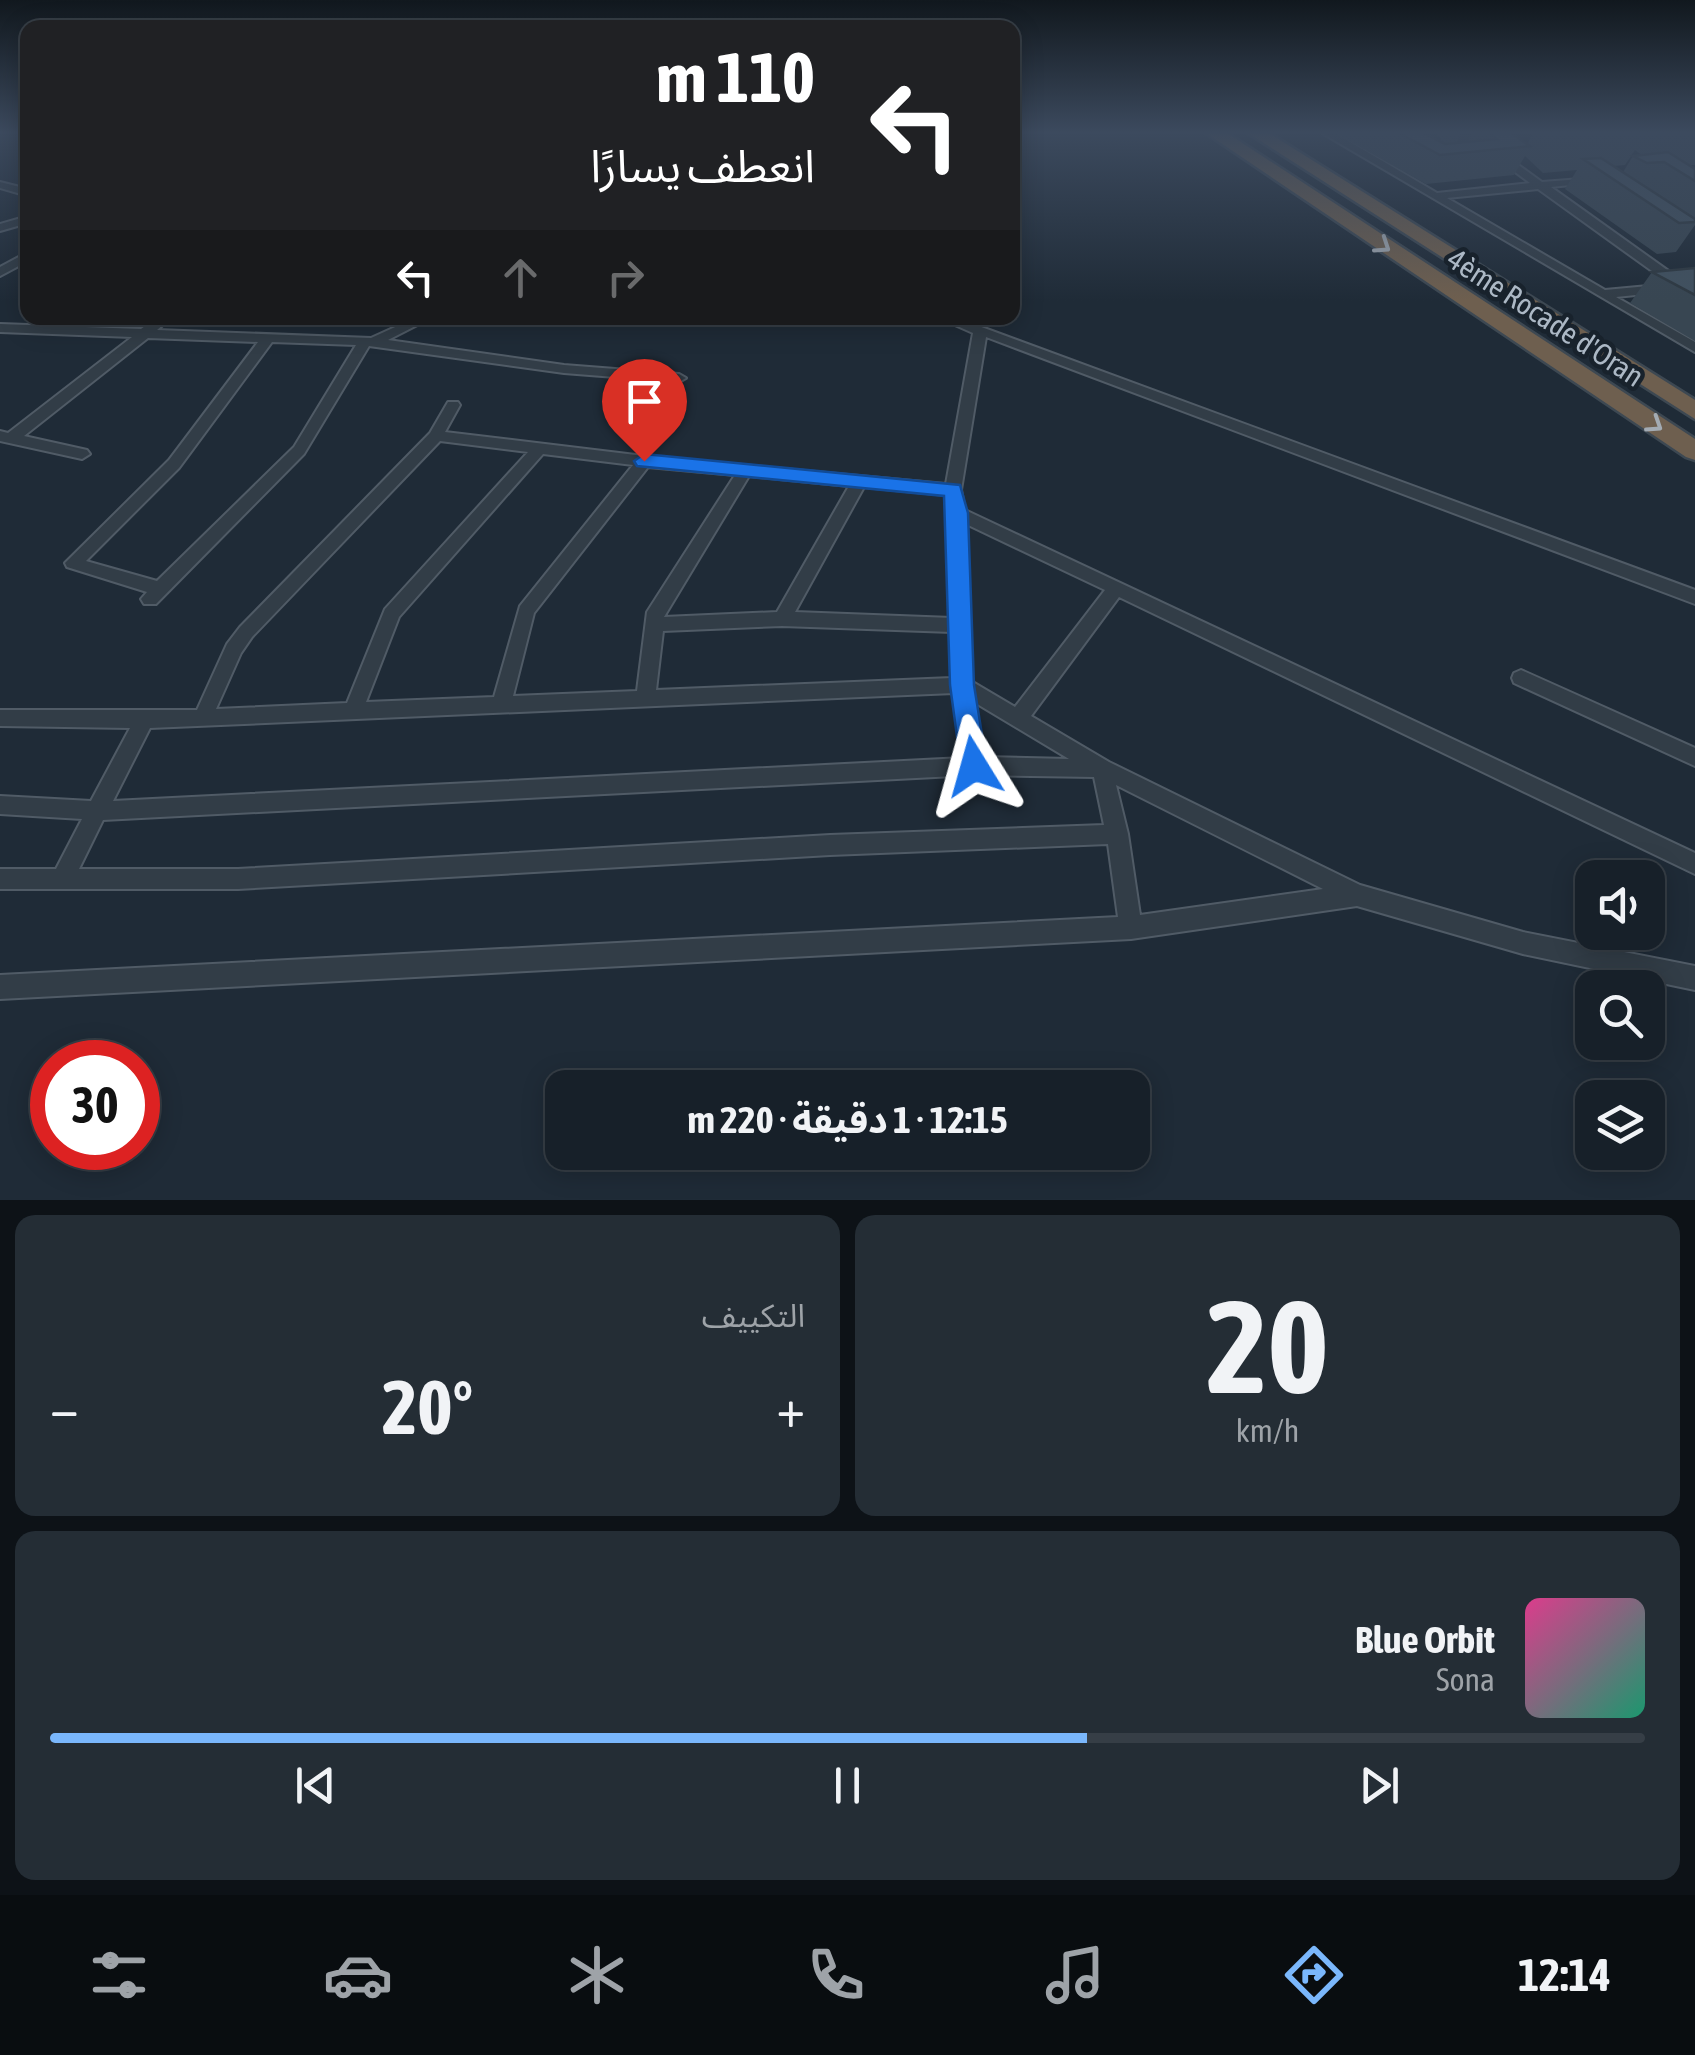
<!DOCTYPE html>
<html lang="ar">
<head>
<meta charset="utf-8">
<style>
	body { margin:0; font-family:"Asap Condensed","Noto Sans Arabic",sans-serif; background:#242d35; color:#f1f3f6; direction:rtl; height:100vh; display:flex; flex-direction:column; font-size:38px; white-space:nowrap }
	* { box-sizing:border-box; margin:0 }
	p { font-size:32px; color:#9ea3a8 }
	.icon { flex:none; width:55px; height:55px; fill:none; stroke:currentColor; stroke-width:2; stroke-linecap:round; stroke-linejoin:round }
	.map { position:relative; height:1200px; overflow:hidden; direction:ltr }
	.drawer { display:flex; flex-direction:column; gap:15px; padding:15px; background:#0d1217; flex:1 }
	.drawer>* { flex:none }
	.top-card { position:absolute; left:20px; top:20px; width:1000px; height:305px; border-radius:20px; box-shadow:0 5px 25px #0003,0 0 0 2px #363e46; direction:rtl; background:#202124; color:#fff; overflow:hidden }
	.buttons { position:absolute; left:1575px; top:860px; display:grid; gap:20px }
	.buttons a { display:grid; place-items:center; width:90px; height:90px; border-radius:20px; background:#172029; box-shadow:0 5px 25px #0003,0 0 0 2px #363e46; font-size:50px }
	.speed { position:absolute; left:30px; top:1040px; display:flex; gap:20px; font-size:50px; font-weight:700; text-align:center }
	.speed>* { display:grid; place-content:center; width:130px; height:130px; border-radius:50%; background:#172029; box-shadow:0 5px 25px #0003,0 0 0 2px #363e46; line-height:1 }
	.speed .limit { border:15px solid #d22; background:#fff; color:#111 }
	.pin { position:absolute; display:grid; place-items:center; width:85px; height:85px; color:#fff; margin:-102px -42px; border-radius:50% 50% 50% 0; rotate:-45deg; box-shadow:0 0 10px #0007 }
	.pin .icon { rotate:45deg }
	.me { position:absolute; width:110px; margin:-55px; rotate:352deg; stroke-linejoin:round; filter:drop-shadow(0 0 8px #0008) }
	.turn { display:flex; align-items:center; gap:35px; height:210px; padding:0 40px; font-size:45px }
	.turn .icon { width:130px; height:130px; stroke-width:2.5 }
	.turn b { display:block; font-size:70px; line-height:85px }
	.lanes { display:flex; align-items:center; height:95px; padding:0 40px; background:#0003; justify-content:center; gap:50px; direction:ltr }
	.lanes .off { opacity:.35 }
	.big { font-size:75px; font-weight:700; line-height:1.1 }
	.drawer .widget { flex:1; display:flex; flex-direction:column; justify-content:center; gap:15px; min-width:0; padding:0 35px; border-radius:20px; background:#242d35 }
	.drawer .dial { align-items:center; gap:0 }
	.dial b { font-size:130px; line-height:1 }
	.song { display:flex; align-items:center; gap:30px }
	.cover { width:120px; height:120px; border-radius:15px; background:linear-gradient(135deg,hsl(330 70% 55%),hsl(160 70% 35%)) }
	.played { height:10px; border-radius:5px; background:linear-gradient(90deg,#7ab7fc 65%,#363e46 65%) }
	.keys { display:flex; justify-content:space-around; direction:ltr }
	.heat { display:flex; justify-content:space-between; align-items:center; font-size:55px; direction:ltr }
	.drawer .tiles { flex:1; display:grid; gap:15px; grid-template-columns:1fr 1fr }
	.widget:last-child { grid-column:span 2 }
	.trip { position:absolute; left:545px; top:1070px; width:605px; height:100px; border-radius:20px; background:#172029; box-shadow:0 5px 25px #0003,0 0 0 2px #363e46; font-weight:700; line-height:100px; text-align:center; direction:rtl }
	.tabs { display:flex; height:160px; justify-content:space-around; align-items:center; background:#090d10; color:#9ea3a8 }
	.tabs .icon { width:70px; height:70px }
	.tabs .selected { color:#7ab7fc }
	.tabs b { font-size:45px; color:#f1f3f6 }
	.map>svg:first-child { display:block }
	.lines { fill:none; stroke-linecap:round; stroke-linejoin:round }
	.minor-casing { stroke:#505b66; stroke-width:4 }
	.motorway-casing { stroke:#3d4852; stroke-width:5 }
	.minor { fill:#323d47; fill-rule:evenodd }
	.motorway { fill:#6e5f4f; fill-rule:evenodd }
	.wall { fill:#384652; fill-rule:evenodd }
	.shaded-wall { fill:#2e3942 }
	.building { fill:#41515f; stroke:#2e3942; stroke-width:2.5 }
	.oneway { stroke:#a3abb3 }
	.route { fill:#1a73e8; stroke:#114b97; stroke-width:2.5 }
	.labels { text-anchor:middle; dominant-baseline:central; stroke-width:9; stroke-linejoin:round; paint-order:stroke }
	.far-street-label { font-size:30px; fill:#acb8c5; stroke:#18222c }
</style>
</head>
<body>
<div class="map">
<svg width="1695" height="1200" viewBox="0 0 1695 1200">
	<rect width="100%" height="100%" fill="#1f2b37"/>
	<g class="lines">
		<defs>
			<path id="minor" d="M1322,133H1335L1437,193L1530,183L1462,133H1474L1542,182L1594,178V182L1590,183L1551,187L1684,282L1695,281V289L1616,297L1695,342V352ZM1538,189L1670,284L1605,290L1447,198Z
				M0,182L28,189V196L0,188Z
				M28,216V223L0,231V224Z
				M28,252V261L0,276V267Z
				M156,318H171L157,330L371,338L415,318H431L388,340L564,365L679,374L686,378L679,382L564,373L369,346L304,454L156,604H144L141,599L147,592L67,567L65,563L169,460L258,342L148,338L24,436L87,450L90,454L82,459L0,441V431L8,433L132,337L0,332V324L141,329ZM272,342L356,345L294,447L157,581L86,561L179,468Z
				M939,318H957L1695,590V604L986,337L961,490L965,510L1695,853V874L1119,597L1031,716L1109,762L1360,885L1523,932L1695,966V990L1523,954L1357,906L1131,939L0,999V975L1118,917L1108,844L830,855L238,889H0V869H56L82,819L0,814V796L91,801L130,728L0,726V710H197L227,644L240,627L430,433L448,402H458L460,405L445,432L644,456L946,484L973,333ZM440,441L528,452L385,609L347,703L216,709L241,653L252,637ZM543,454L633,465L520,606L494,697L366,702L399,617ZM648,467L735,475L647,612L637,691L513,696L534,613ZM749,476L849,486L777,612L664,617ZM864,487L946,495L950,513L952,618L795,612ZM966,524L1105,590L1015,707L971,681ZM782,626L952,632V678L656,690L663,631ZM954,693L963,758L113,801L150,728ZM974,702L1069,759L983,757ZM974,775L1094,777L1104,825L830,835L238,869H79L103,820ZM1116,785L1323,889L1140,915L1128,834Z
				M1521,670L1695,748V766L1514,683L1512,678L1514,673Z"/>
			<path id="motorway" d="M1206,133H1227L1695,439V460L1686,457Z
				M1248,133H1269L1695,400V419Z"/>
		</defs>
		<use href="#minor" class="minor-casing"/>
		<use href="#motorway" class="motorway-casing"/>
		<use href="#minor" class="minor"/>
		<use href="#motorway" class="motorway"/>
	</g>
	<path class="wall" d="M1335,133H1511L1527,144L1533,133H1695V165H1690L1695,169V225L1676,252L1657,254L1565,189L1577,170L1543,173L1525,156L1514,175L1426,184ZM1434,133L1441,138L1440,141L1426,134ZM1635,150L1642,155L1633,156L1623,172L1614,166L1625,165Z
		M1695,268V341L1630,303L1652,272Z"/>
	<path class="shaded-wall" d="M1461,133H1472L1462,153L1451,154Z"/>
	<path class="building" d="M1399,133H1423L1445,144L1497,139L1489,133H1511L1530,146L1440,155Z
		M1668,152L1695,169V181L1664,162L1647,163L1633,156Z
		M1601,158L1695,219V222L1679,223L1583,159Z
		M1695,268V295L1652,272Z"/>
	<defs><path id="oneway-chevron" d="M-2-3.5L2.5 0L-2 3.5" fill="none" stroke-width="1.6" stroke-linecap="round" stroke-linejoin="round" transform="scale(2.5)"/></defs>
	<g class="oneway">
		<use href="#oneway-chevron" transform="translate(1383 246) rotate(34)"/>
		<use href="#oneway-chevron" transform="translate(1655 425) rotate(33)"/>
	</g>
	<linearGradient id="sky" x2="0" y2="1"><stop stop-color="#11181e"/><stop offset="0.44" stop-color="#3c4a5e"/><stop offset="1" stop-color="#3c4a5e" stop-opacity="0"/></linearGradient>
	<rect width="1695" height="301" fill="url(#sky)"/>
	<path class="route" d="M644,454L960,485L968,513L974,685L987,766L983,774L974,778L965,774L961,766L950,685L944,496L637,466L634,461Z"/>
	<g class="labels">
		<g class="far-street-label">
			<text transform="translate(1546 317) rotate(33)">4ème Rocade d'Oran</text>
		</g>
	</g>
</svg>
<div class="buttons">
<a><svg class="icon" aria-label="sound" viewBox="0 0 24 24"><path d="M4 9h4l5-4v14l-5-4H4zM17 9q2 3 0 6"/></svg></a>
<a><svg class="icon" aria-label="search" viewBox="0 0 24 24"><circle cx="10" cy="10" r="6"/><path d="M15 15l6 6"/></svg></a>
<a><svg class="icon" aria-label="layers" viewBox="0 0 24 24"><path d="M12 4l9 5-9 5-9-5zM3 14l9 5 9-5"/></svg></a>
</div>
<div class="speed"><div class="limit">30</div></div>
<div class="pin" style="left:644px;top:461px;background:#d93025"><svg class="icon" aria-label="arrive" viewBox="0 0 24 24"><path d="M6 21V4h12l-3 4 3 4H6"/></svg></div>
<svg class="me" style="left:974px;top:766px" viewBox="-20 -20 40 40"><path d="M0-17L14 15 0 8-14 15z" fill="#1a73e8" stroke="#fff" stroke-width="4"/></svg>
<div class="trip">12:15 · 1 دقيقة · 220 m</div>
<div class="top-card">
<div class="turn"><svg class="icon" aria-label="left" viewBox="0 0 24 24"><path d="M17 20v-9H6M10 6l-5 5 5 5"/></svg><div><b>110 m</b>انعطف يسارًا</div></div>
<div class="lanes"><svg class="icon" aria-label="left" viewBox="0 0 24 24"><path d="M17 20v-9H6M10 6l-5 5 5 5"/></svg><svg class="icon off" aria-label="ahead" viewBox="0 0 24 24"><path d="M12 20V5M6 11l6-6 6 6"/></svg><svg class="icon off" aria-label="right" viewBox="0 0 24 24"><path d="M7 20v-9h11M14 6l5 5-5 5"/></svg></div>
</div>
</div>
<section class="drawer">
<div class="tiles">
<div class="widget dial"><b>20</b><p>km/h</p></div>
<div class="widget"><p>التكييف</p>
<div class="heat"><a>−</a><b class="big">20°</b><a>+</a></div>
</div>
<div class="widget">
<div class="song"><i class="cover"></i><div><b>Blue Orbit</b><p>Sona</p></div></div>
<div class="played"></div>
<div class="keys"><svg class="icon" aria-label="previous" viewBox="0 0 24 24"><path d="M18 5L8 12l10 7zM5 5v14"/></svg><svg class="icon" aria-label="pause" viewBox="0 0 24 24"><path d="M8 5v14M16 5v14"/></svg><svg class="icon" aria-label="next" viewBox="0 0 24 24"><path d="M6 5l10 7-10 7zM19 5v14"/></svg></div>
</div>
</div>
</section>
<nav class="tabs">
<b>12:14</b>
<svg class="icon selected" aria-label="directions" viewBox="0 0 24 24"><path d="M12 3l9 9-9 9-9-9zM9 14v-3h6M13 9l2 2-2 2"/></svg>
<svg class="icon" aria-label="music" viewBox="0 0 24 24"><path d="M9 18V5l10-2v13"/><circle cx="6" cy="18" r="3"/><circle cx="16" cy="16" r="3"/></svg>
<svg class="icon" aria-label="phone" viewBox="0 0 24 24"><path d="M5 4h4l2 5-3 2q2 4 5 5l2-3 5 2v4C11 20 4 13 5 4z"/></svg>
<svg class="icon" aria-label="climate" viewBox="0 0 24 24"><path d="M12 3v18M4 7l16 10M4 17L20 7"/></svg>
<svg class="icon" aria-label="car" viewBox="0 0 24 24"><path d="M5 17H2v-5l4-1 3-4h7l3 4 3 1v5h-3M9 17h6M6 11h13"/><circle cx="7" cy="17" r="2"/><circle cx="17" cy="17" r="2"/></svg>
<svg class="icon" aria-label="filters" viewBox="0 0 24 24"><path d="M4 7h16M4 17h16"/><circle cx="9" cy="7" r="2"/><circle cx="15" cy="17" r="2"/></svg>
</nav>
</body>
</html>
